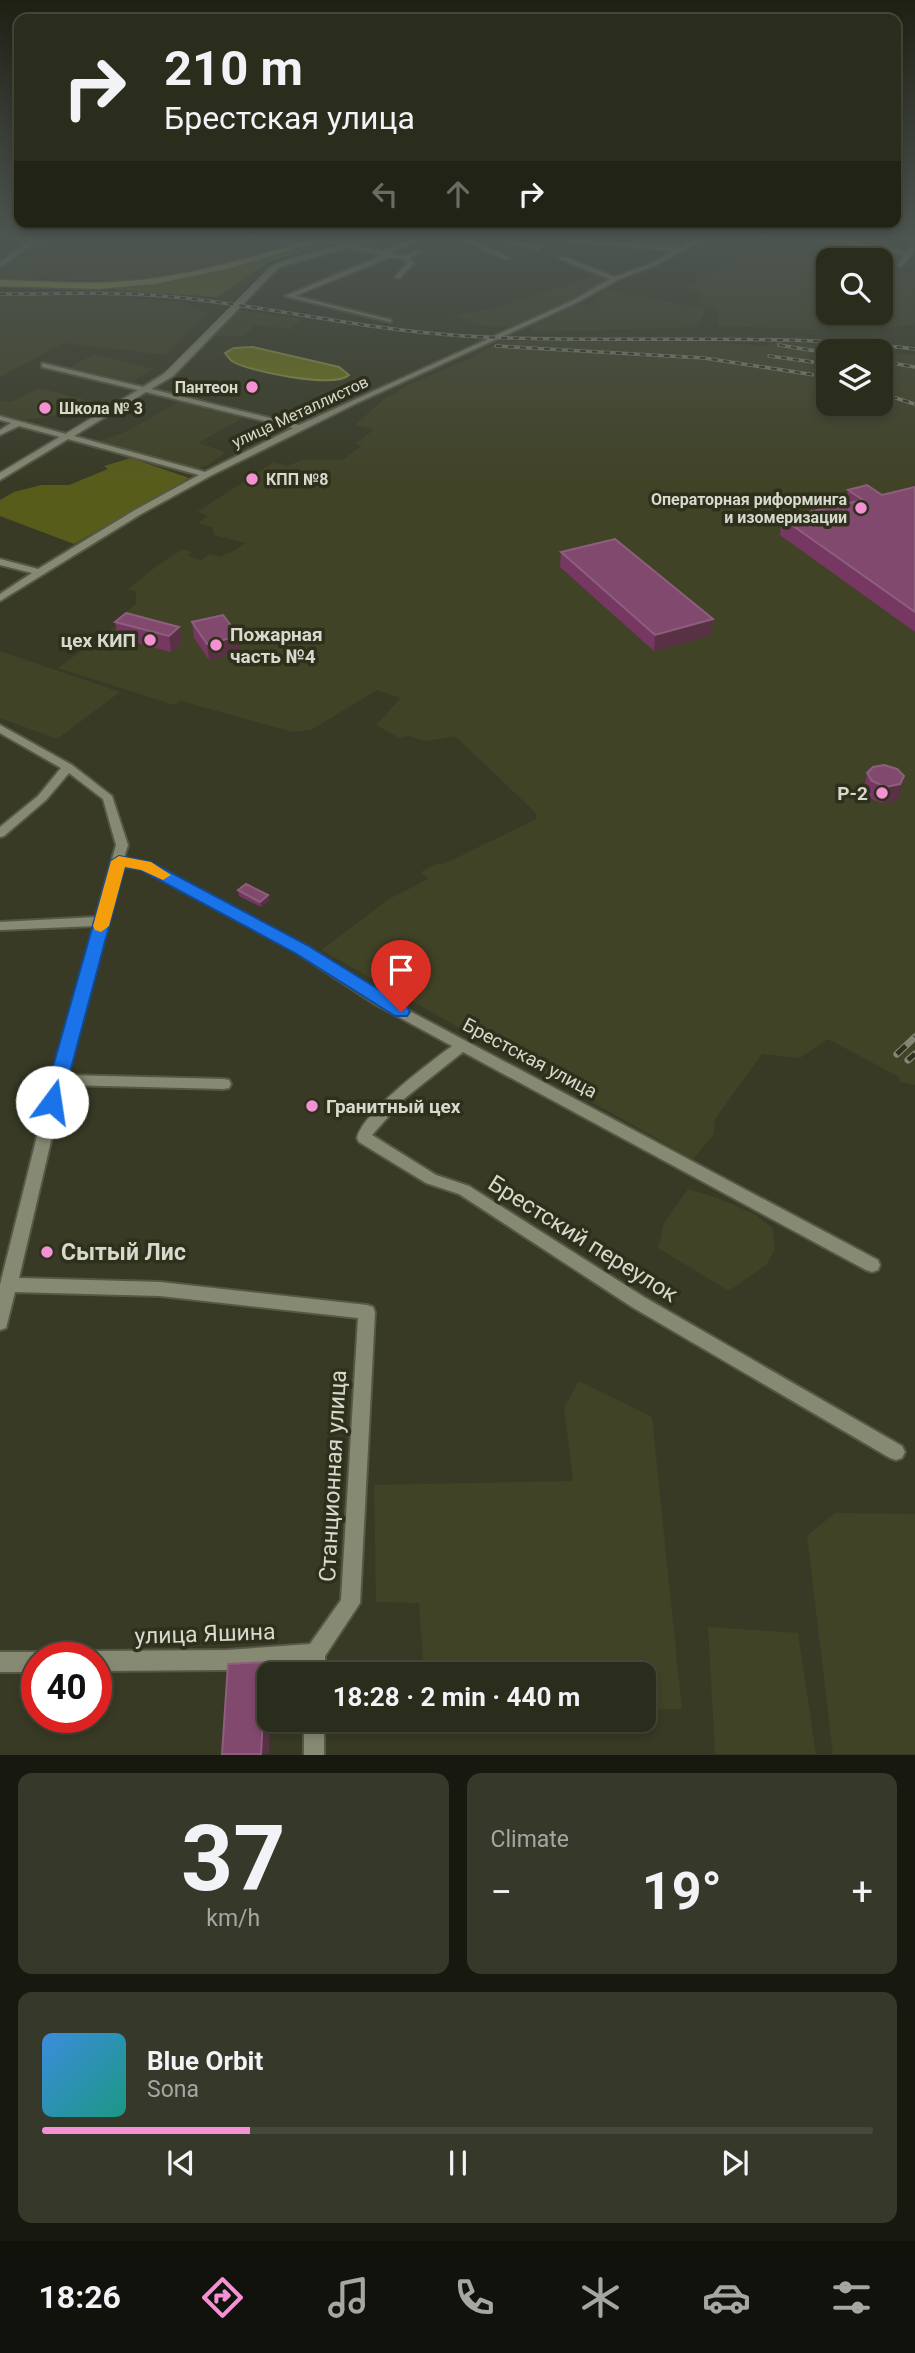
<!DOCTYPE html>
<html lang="en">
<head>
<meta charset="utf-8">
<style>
	body { margin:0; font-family:Roboto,sans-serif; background:#363829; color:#f1f3f6; height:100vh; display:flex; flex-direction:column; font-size:26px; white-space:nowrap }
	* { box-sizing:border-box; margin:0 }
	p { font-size:23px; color:#a5a7a3 }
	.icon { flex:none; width:38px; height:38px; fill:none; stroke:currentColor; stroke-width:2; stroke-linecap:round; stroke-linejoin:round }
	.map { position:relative; height:1755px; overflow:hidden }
	.panel { display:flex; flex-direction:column; gap:18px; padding:18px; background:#17180f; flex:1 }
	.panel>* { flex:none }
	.hud { position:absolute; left:14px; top:14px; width:887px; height:214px; border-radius:14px; box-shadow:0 4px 10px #0003,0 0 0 2px #46483b; background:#2a2c1c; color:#f1f3f6; overflow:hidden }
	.fabs { position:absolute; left:816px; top:248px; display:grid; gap:14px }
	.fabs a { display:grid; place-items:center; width:77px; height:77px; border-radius:14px; background:#2a2c1c; box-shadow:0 4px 10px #0003,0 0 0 2px #46483b; font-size:35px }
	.speed { position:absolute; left:21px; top:1642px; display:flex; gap:14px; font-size:35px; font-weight:700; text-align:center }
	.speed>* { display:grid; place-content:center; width:91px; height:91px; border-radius:50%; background:#2a2c1c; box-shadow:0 4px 10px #0003,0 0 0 2px #46483b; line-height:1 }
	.speed .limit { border:10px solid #d22; background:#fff; color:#111 }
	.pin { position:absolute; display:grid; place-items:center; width:60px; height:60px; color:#fff; margin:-72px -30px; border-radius:50% 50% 50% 0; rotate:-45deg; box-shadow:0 0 7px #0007 }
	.pin .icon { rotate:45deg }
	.me { position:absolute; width:77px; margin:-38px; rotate:14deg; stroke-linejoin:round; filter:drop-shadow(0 0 5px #0008) }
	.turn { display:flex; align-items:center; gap:24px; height:147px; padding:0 35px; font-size:32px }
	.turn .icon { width:91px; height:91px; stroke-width:2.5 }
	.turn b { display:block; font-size:49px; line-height:60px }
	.lanes { display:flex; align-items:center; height:66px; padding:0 35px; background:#0003; justify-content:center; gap:35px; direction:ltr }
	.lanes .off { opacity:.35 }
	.big { font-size:52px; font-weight:700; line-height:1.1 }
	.panel .widget { flex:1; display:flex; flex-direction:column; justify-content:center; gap:10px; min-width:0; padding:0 24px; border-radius:14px; background:#363829 }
	.panel .dial { align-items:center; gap:0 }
	.dial b { font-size:91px; line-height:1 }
	.song { display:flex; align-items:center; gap:21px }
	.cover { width:84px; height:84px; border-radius:10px; background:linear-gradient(135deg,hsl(210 70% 55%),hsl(170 70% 35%)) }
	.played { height:7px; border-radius:4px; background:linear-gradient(90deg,#f491d4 25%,#46483b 25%) }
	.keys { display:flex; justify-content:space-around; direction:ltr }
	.heat { display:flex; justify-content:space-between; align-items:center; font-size:38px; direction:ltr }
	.panel .tiles { flex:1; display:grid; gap:18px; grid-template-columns:1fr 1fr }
	.widget:last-child { grid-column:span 2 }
	.trip { position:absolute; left:257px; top:1662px; width:399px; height:70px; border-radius:14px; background:#2a2c1c; box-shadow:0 4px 10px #0003,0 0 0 2px #46483b; font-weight:700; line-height:70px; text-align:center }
	.dock { display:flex; height:112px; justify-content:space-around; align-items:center; background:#11120b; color:#a5a7a3 }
	.dock .icon { width:49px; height:49px }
	.dock .active { color:#f491d4 }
	.dock b { font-size:32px; color:#f1f3f6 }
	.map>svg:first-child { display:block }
	.built { fill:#414327; fill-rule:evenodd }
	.green { fill:#585c1b }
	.water { fill:#717613; stroke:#90944a; stroke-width:2 }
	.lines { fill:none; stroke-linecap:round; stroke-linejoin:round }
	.minor-casing { stroke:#565846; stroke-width:4 }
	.major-casing { stroke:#565846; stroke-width:3 }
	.minor { fill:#878a73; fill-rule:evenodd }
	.major { fill:#979c4a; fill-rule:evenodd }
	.tram { stroke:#848675; stroke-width:2 }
	.rail-far1-casing { stroke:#848675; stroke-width:3.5 }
	.rail-casing { stroke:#848675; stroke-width:7 }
	.rail-far1 { stroke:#2e301b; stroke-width:2; stroke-dasharray:6; stroke-linecap:butt }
	.rail { stroke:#2e301b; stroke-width:4.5; stroke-dasharray:12; stroke-linecap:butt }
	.wall { fill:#763763 }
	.shaded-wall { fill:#593145 }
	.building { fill:#81496e; stroke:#8e5f7d; stroke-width:2 }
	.route { fill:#1a73e8; stroke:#114b97; stroke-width:2 }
	.slow { fill:#f59e0b }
	.poi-dot { fill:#f491d4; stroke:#2e301b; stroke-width:2.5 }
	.labels { text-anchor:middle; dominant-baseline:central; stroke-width:7; stroke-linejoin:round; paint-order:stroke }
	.far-poi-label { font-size:16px; font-weight:bold; fill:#d7d9cc; stroke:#2e301b; text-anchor:end }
	.far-street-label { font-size:16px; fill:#d7d9cc; stroke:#2e301b }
	.poi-label { font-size:19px; font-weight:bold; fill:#d7d9cc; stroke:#2e301b; text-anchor:start }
	.street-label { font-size:19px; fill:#d7d9cc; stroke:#2e301b }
	.near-street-label { font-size:23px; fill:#d7d9cc; stroke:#2e301b }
	.near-poi-label { font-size:23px; font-weight:bold; fill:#d7d9cc; stroke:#2e301b; text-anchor:start }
</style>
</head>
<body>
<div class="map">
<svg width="915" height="1755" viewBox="0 0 915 1755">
	<rect width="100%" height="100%" fill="#383a25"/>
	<path class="built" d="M43,239H312L216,266L123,281L0,278V270Z
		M760,243L846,261H828V313H880V268L915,275V324L873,331L717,326L718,309L698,304L701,291L684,288Z
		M600,274L604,276L603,285L516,326L489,327L453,316L489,309Z
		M604,290L706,309L697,327L537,332L529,328L577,304L593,305Z
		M0,296L125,297L186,303L207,313L166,355L64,343L0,377Z
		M236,310L305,319L290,329L255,325L244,336H210Z
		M665,339L768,346L771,340L915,355V1085L900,1082L899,1077L828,1039L800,1058L762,1054L715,1119L714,1134L693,1159L321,950L389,899L428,879L421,872L438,863L442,865L536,819V813L455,736L425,741L409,736L399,738L376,725L401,698L377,690L311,730L293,732L181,701L174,705L58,668L121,622L117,619L136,604V592L128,589L158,565L183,549L192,552L187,556L201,560L210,554L219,557L234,551L245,543L214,535L212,527L198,523L208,516L197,512L274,462L287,466L302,460H342L362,446L355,444L372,431V429L355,425L383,400L406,386L471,358L500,341ZM828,352H880V404H828Z
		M94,354L154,369L132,382L70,367Z
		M39,388L98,403L73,418L55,415L25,420L0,414V400L11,402Z
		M181,401L243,418L198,443L226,452L207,466L193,469L99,441L125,432Z
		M0,651L120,692L57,739L0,718Z
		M688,1189L717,1198L755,1214L772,1228L775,1250L766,1265L729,1291L658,1248L664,1223Z
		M579,1381L652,1417L682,1709L644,1710V1675H382L423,1659L419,1603L376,1602L374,1485L573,1481L564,1408Z
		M835,1513L915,1514V1754H833L807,1536Z
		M708,1627L798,1633L816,1754H715Z"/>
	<path class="green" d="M328,239H352L269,262L217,297L112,290L197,276Z
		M131,458L189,478L74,544L0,516V500L14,492L41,485H69L108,469L104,466Z"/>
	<path class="water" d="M253,347L339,367L349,375C335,389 246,371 232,361C230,360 226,354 225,353L234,348Z"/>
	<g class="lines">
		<defs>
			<path id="minor" d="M33,239H40L0,267V262Z
				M365,239H373L355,245L382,251L415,239H423L389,253L404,256L419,250L422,252L409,258L414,263L400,278L395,277L407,263L403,259L391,257L295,296L391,320V322L285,296L383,255L347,248L279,267L173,376L151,389L299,425L574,300L610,279L560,259V257H564L615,277L652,263L673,251L565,241L562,239L679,248L696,239H703L656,265L617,280L578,302L357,403L212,475L141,514L0,601V594L32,573L0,565V559L38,569L135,510L199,475L68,439L0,480V473L60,437L19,426L0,435V430L11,423L0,420V416L66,434L138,390L42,367V363L143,387L167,372L275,265ZM146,392L293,428L205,472L74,436Z
				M461,239H468L510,258L505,259Z
				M499,239H508L541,248L538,250Z
				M824,239H835L907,252L911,247L907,239H913L915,250L901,267L898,265L905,255Z
				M0,725L72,765L112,796L128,845L124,858L149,863L306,946L385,998L878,1260L880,1265L878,1270L872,1272L866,1270L463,1052L405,1098L372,1135L436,1175L469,1186L644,1297L902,1446L905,1452L902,1458L896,1460L890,1458L632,1307L459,1194L426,1183L359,1142L357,1138C363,1112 429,1063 452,1046L375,1004L296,952L142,869L122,866L66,1075L224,1079L229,1080L231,1084L229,1088L224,1089L64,1085L19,1278L160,1282L367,1305L373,1307L375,1312L360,1603L325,1656V1675H305V1664L227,1670L96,1671V1657H88L89,1654L96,1651L227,1650L310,1644L341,1600L358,1318L160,1296L15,1292L6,1328L0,1330V1285L51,1080L94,926L0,930V922L96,917L116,845L103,799L69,773L46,800L4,836L0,837V827L38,796L61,768L0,733Z
				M0,1652H37L45,1657H37V1672H0Z
				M304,1720H324V1755H304Z"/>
			<path id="major" d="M316,239H328L231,268L155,284L98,289L0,286V280C43,281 86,285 128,281C192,276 254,256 316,239Z"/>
		</defs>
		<use href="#minor" class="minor-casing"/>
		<use href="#major" class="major-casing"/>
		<use href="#minor" class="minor"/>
		<use href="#major" class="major"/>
		<path class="tram" d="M0,474L162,377L270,268L293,258L365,239"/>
		<defs>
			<path id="rail-far1" d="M0,294C58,294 117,291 175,297C272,307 367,330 464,336C615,345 765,331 915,349
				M779,345L828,353
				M496,346L704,358L828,377
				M769,356L828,364
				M880,361L915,367
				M880,393L915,404"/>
			<path id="rail" d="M897,1054L915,1037
				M908,1060L915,1054"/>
		</defs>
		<use href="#rail-far1" class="rail-far1-casing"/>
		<use href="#rail" class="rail-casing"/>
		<use href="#rail-far1" class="rail-far1"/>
		<use href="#rail" class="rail"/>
	</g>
	<path class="wall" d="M915,487V632L780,535L782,518L846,504L848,490L882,495Z
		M561,552L713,619L711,635L654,651L560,567Z
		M115,622L179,627L182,643L171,652L118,638Z
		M192,622L241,652L209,660L194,638Z
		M867,773L900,793L897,801L883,803L868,798L864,790Z
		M238,890L268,895L269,901L261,907L239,896Z"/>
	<path class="shaded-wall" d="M713,619L711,635L654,651L655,635Z
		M179,627L182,643L171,652L169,636Z
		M239,636L241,652L209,660L207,644Z
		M904,776L900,793L897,801L883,803L886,787Z
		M268,895L269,901L261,907L260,902Z
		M266,1662L270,1683V1720L269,1754H261Z"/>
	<path class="building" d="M867,485L882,495L915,487V612L782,518L863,500L848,490Z
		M615,539L713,619L655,635L561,552Z
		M126,613L179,627L169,636L115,622Z
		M223,615L239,636L207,644L192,622Z
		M884,765L897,769L904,776L900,784L886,787L872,781L867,773L873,767Z
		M246,884L268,895L260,902L238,890Z
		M266,1662L261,1754H222L228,1664Z"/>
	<linearGradient id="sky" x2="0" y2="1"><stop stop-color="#1f2014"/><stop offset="0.49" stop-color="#4d5551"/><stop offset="1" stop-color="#4d5551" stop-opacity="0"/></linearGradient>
	<rect width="915" height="484" fill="url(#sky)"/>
	<path class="route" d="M119,856L151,862L307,945L407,1007L410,1012L407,1016H395L295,953L141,870L125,867L62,1102L59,1107H46L43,1102L111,861Z"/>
	<path class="slow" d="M119,856L151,862L171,875L163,880L141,870L125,867L109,926L101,932L95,930L93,926L111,861Z"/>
	<g class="poi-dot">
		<circle cx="252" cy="387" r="7"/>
		<circle cx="45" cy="408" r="7"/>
		<circle cx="252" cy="479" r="7"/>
		<circle cx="861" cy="508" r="7"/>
		<circle cx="150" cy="640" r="7"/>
		<circle cx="216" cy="645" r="7"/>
		<circle cx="882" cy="793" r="7"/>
		<circle cx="312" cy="1106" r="7"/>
		<circle cx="47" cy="1252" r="7"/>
	</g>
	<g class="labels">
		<g class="far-poi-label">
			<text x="238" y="387">Пантеон</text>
			<text x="59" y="408" text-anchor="start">Школа № 3</text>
			<text x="266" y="479" text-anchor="start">КПП №8</text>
			<text x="847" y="499">Операторная риформинга<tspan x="847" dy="18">и изомеризации</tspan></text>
		</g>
		<g class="far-street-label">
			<text transform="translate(300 412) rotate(-25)">улица Металлистов</text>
		</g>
		<g class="poi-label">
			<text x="230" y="634">Пожарная<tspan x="230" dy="22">часть №4</tspan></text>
			<text x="136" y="640" text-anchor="end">цех КИП</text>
			<text x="868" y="793" text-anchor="end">Р-2</text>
			<text x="326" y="1106">Гранитный цех</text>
		</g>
		<g class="street-label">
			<text transform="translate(530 1058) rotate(28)">Брестская улица</text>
		</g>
		<g class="near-street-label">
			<text transform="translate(583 1239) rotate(32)">Брестский переулок</text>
			<text transform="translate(333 1476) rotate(-87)">Станционная улица</text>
			<text transform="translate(205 1634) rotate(-2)">улица Яшина</text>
		</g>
		<g class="near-poi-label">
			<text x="61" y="1252">Сытый Лис</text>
		</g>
	</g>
</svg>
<div class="fabs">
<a><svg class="icon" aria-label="search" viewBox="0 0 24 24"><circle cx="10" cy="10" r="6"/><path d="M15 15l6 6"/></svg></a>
<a><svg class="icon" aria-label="layers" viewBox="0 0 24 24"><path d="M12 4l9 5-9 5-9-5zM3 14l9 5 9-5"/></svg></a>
</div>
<div class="speed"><div class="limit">40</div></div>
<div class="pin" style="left:401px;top:1012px;background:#d93025"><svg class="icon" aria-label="arrive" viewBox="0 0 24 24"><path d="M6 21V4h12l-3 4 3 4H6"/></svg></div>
<svg class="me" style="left:52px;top:1102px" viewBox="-20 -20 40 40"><circle r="19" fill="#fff"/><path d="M0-13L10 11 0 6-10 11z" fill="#1a73e8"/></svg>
<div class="trip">18:28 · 2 min · 440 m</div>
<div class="hud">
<div class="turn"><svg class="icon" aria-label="right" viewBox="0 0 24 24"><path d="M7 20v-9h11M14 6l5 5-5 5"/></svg><div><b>210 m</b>Брестская улица</div></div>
<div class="lanes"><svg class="icon off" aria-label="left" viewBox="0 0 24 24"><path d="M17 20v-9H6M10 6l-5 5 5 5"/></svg><svg class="icon off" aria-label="ahead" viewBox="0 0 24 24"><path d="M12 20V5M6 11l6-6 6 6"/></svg><svg class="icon" aria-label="right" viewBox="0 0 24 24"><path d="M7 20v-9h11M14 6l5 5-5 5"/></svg></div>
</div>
</div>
<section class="panel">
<div class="tiles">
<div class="widget dial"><b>37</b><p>km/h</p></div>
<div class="widget"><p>Climate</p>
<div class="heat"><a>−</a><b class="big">19°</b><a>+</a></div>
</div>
<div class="widget">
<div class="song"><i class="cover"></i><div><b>Blue Orbit</b><p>Sona</p></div></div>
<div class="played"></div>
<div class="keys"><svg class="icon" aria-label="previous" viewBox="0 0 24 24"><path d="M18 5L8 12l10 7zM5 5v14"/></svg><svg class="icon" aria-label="pause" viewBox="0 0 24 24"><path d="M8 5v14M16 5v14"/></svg><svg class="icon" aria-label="next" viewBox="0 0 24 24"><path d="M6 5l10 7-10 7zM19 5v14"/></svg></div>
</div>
</div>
</section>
<nav class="dock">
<b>18:26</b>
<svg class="icon active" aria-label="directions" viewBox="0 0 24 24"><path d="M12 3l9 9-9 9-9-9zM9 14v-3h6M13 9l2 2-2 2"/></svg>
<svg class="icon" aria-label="music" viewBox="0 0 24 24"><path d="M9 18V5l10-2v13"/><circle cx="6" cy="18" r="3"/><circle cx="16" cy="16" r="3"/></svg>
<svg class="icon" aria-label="phone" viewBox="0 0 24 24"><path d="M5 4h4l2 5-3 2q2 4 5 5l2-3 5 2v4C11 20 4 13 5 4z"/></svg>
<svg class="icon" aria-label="climate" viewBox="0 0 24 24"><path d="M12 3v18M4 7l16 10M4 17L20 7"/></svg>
<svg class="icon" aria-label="car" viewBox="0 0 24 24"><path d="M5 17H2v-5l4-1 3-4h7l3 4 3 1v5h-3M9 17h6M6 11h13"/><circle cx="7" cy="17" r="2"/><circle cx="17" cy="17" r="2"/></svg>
<svg class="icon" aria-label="filters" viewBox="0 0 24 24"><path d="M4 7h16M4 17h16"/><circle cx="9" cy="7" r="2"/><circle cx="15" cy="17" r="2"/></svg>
</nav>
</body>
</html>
